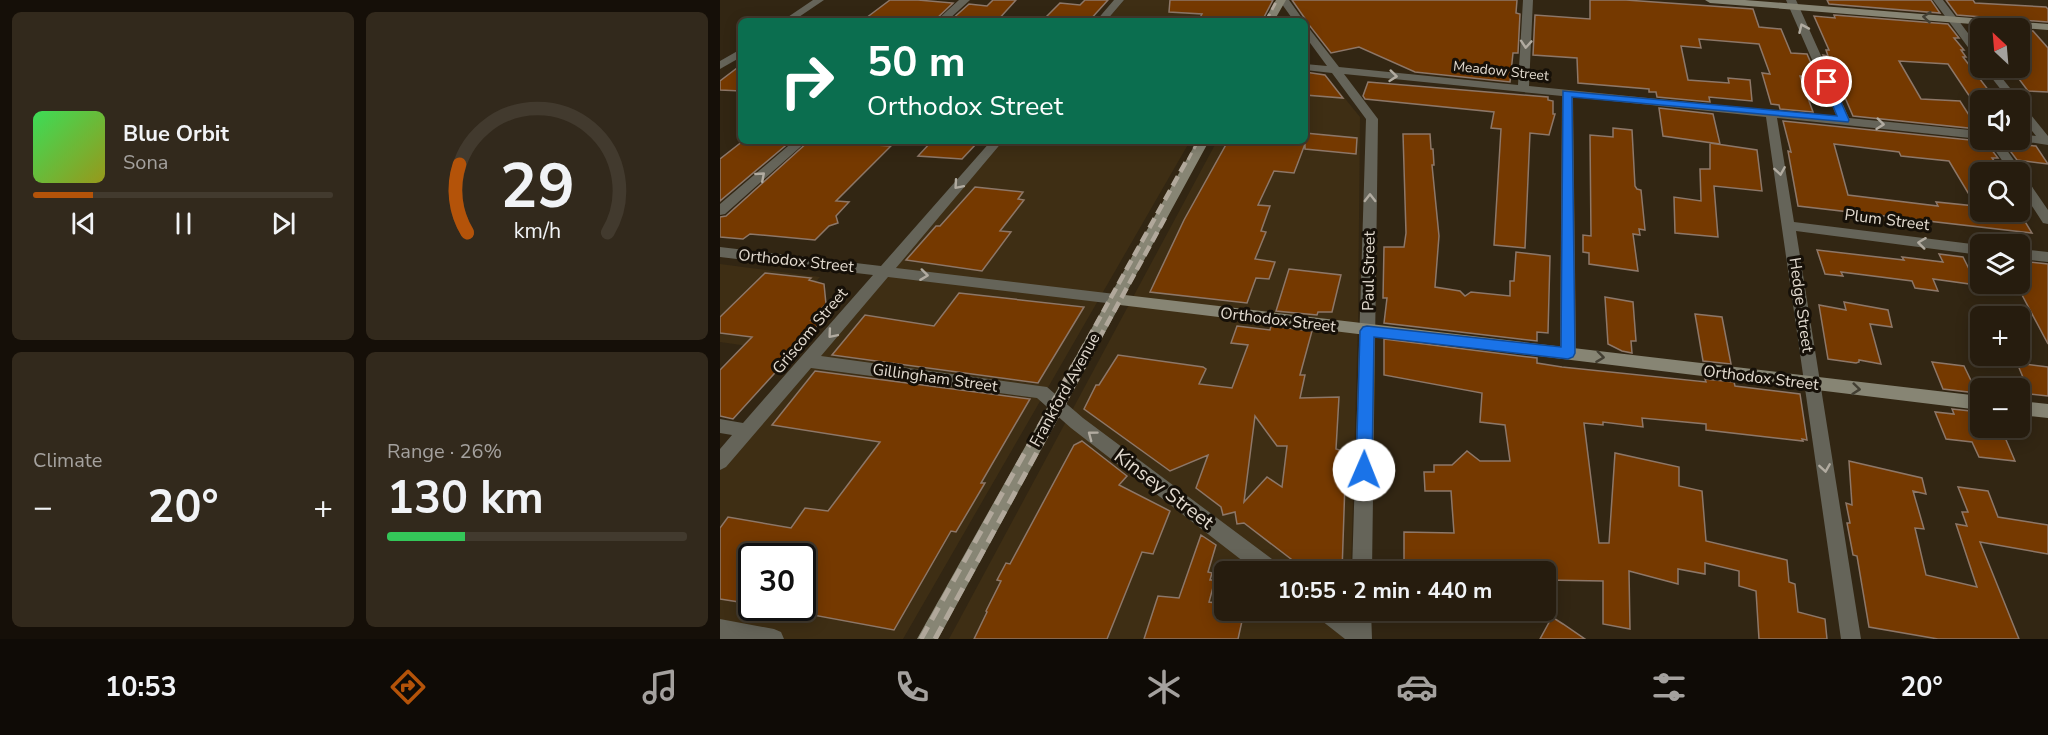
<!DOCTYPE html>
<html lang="en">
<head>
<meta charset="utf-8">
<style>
	body { margin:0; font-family:"Nunito Sans",sans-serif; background:#32291c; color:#f1f3f6; height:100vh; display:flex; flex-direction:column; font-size:22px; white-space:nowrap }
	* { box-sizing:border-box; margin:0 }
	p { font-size:20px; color:#a4a19e }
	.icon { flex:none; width:33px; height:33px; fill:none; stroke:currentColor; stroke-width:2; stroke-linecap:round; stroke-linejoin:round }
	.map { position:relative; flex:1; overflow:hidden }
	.drawer { display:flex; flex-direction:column; gap:12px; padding:12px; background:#150f08; width:720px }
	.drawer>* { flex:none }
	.guide { position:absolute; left:18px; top:18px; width:570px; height:126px; border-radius:9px; box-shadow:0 3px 15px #0003,0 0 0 2px #423a2e; background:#0b6e4f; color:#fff; overflow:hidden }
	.needle { width:39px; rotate:334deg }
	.buttons { position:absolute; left:1250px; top:18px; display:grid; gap:12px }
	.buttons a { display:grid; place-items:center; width:60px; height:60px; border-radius:9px; background:#261c0e; box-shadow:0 3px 15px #0003,0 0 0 2px #423a2e; font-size:30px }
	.speed { position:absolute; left:18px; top:543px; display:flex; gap:12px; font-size:30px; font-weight:700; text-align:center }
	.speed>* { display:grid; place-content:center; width:78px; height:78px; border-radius:50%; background:#261c0e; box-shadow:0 3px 15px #0003,0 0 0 2px #423a2e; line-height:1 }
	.speed .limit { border:3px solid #111; border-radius:9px; background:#fff; color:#111 }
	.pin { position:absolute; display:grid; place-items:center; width:51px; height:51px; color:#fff; margin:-26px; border:3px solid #fff; border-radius:50%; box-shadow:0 2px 6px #0007 }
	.me { position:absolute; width:66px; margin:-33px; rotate:1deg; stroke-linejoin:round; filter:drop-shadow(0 0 4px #0008) }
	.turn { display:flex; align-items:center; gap:21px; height:126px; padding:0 30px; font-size:27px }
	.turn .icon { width:78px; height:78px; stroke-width:2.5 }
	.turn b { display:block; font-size:42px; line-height:51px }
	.big { font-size:45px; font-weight:700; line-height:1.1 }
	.drawer .widget { flex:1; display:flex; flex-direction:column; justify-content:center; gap:9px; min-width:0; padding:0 21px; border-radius:9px; background:#32291c }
	.drawer .dial { align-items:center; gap:0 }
	.dial svg { height:156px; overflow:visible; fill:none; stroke:#423a2e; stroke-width:7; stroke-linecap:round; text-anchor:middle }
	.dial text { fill:#f1f3f6; stroke:none }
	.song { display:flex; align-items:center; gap:18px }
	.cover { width:72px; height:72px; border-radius:9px; background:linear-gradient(135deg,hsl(130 70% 55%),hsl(60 70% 35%)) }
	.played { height:6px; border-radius:3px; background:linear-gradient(90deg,#b45309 20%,#423a2e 20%) }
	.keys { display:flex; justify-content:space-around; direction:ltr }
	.heat { display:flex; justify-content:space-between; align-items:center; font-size:33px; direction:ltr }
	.charge { height:9px; border-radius:4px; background:linear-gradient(90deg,#34c759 26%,#423a2e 0) }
	.drawer .tiles { flex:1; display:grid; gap:12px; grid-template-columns:repeat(2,1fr) }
	.trip { position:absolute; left:494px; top:561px; width:342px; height:60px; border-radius:9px; background:#261c0e; box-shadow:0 3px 15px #0003,0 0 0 2px #423a2e; font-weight:700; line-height:60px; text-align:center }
	.tabs { display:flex; height:96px; justify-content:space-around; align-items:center; background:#0f0b06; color:#a4a19e }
	.tabs .icon { width:42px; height:42px }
	.tabs .selected { color:#b45309 }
	.tabs b { font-size:27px; color:#f1f3f6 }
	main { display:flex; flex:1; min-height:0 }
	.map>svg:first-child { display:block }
	.built { fill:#3e2e14; fill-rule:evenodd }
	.building { fill:#753900; stroke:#8d7768; stroke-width:1.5; fill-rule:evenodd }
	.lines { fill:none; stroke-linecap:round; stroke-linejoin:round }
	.street { fill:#656459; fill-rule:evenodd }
	.secondary { fill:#878574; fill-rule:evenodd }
	.rail-far2 { stroke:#b1a89b; stroke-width:3; stroke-dasharray:8 4.5; stroke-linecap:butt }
	.rail-far1 { stroke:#b1a89b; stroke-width:4.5; stroke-dasharray:11 5; stroke-linecap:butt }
	.rail { stroke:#b1a89b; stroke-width:5; stroke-dasharray:14 8; stroke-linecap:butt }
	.oneway { stroke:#433f33 }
	.oneway2 { stroke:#b1aba0 }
	.route { fill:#1a73e8; stroke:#114b97; stroke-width:1.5 }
	.labels { text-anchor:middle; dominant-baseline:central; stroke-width:6; stroke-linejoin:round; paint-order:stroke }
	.far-street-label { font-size:14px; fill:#e3dbd0; stroke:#161008 }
	.street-label { font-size:16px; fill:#e3dbd0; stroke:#161008 }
	.near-street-label { font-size:20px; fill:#e3dbd0; stroke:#161008 }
</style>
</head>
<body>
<main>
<section class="drawer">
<div class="tiles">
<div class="widget">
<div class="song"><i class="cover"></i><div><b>Blue Orbit</b><p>Sona</p></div></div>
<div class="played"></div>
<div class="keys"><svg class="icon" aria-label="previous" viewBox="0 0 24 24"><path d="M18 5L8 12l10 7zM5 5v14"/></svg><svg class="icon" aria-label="pause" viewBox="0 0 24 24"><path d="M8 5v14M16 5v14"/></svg><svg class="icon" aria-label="next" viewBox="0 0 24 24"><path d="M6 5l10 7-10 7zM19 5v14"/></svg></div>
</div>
<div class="widget dial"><svg viewBox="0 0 100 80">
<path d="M14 69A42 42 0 1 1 86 69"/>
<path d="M14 69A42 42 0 0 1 10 34" stroke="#b45309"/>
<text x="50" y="56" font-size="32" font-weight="700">29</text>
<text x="50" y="72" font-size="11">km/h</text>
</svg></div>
<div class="widget"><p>Climate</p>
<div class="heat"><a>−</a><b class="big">20°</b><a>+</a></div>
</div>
<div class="widget"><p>Range · 26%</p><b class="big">130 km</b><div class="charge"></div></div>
</div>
</section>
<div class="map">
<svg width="1328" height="639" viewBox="0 0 1328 639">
	<rect width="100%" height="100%" fill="#322613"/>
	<path class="built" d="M404,0H552L540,21H386Z
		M585,72L605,74L640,117L638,320L631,571L504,572V610L630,611L629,639H229L497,141H585Z
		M283,141H470L183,639H0V470ZM32,556H82V608H32Z
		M0,264L100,277L35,347L0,342Z"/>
	<path class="building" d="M170,0H198L233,3L214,21L146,18Z
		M273,0H296L277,21H230L249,4L267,6Z
		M365,0H388L369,21H322L340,3L360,5Z
		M450,0H553L542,21H478L482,14L449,12Z
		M572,0H797L796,13L800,14L798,53H793L790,82L695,72L639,47L611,53L590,26L585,24L586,20Z
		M870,0H906L1033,9L1039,27L1061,29L1071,53L1087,54L1097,77L1080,76L1093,112L1060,109L1059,105L1051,104L1042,73L1050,74L1039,44L979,39L981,48L961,46L968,80L1009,83L1008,78L1030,80L1032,101L989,97L990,102L937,97L936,92H929V89L858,83L857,58L813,55L815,15L870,19Z
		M1107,0H1211L1220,13L1109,4Z
		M1226,0H1253L1255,3L1326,7L1328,9V22L1237,15Z
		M1114,15L1228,24L1239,38H1234L1244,50H1241L1246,57H1243L1276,100H1252L1228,64L1179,61L1201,99L1240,101L1258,129L1133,116L1117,79H1114L1103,55L1108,56L1106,50H1109L1094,16L1115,18Z
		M1299,30L1313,31L1328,48V92L1308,91L1299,79Z
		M21,65V91L0,90V81Z
		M585,72L605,75L623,98L585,95Z
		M648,82L828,97V100L833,101V114H835L829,135L810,133L805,248L774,245L781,129L771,128L774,112L645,99L643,96Z
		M939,108L993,114L1000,144L943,136Z
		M1063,121L1260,141L1264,140L1278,158H1272L1275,162L1260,161V212L1301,215L1312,233L1078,206L1068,151L1071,152ZM1114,144L1179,152L1181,156L1229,161L1256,206L1216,202L1218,206L1128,195Z
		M893,128L912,130L915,186L917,189L921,190L925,230L919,229L920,235L913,234L918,271L869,264V253L863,252V235L871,236L870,135L893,137Z
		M585,133L637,138L636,154L585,149V144L574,173L554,171L538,205L550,206L541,231L546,232L535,259L555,262L549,279L536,278L527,303L430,292L464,220L508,141H585Z
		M683,134H710L711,149H713L714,165H712L719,236L715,287L740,291L745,296L751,292L790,296V281H794L796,252L830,256L828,333L817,332V341L664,323L667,298H663L664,247H684L686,233Z
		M23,141H71L0,201V159Z
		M89,141H145L142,144L171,146L116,201L129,202L116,216L118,223L109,226L95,240L30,234L23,239L0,237V217L6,216Z
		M212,141H220L256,144L242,159L198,156Z
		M990,143L1037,150L1042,191L994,186L998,237L955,233L954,197L981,201L980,169H990Z
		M1285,144L1316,146L1328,164L1297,160Z
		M255,187L303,192L298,199L304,200L280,231L291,232L262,271L186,260L216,226H220Z
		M1097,250L1184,260L1182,257L1223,262L1219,254L1243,257L1257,285L1213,279L1218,291L1195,288L1192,281L1121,272L1123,276L1105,274Z
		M1299,261L1328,264V344L1301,293H1304L1299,281Z
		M569,269L621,275L612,312H598L597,315L556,311Z
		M45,273L91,278L89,280L104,284L106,304L91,320L102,321L13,419L0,416V370L32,337L0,333V317Z
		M239,293L364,307L318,383L112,355L145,315L214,326Z
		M885,297L913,302L916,341H911L912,353L902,351L888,344Z
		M1124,302L1168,310L1172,327L1150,324L1161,364L1139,360V362L1136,363L1108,359L1099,305L1126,310Z
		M975,314L1002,317L1011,364L983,361Z
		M517,326L550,330L551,326L592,331L580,375H585L580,398L619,397L616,449L626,452L622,572H588L524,523L517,524L515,512L503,515L501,507L476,488L488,455L450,471L364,409L376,385H379L398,355L483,367L486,369L479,384L512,388L528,345L511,343ZM535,416L557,446H567L562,487L547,477L524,502Z
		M664,339L817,358V363L842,367L986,382L985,379L1014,382L1015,386L1080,394L1087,440L1082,439L1083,441L986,430V424L922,418L923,427L883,422V425L864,423L879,543H889L895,453L959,467V486L982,491L986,541L1067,560L1069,582L1075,584L1078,612L1105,619L1107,639H1039L1036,591L1019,586V571L985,563V574L958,569V584L909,571L910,629L883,624V581L825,580V572H684V532L734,533L731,491H705L704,472H714V465H732L747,451L760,461H790L785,425L760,422L762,393L664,375Z
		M1212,362L1244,366L1257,393L1223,389Z
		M1297,363L1328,367V396L1310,394Z
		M95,371L310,399L261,483H265L236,532L231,531L174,630L82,613V556H32V604L0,599V528L8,517L71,528L85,508L108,511L160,442L52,425Z
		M1232,409L1260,412V428H1281L1295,461L1259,457L1252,442L1226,439L1215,412L1234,414Z
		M362,441L407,476L399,485L450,511L433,554L422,552L387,639H254L267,612L266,611L281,581L277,580L286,563L290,564L354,445Z
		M1129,461L1202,478L1206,494L1193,491L1204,529L1195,528L1206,575L1257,587L1236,524L1247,526L1242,512H1248L1238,487L1268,491L1278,517L1328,525V554L1260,542L1299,639H1218L1149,627L1137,556L1133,555L1127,523H1130L1126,503L1132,505Z
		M481,535L496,545L488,572L492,573L490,580H495L489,602L504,604V610H520L518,620L522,621L518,639H424L438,596L459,598Z
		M832,617L843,624L865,639H820Z"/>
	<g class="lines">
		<path class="street" d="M93,0H104L73,21H62Z
			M239,0H250L227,21H216Z
			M394,0H404L386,21H376Z
			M559,0H569L584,21H574Z
			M803,0H813L809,86L1117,117L1066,0H1076L1129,118L1260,131V139L1057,118L1074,222L1260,245V255L1076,231L1141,639H1121L1046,117L853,97L856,353L854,357H842L840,353L842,96L624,74L658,119L652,572H632L646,119L612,73L585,70V64L607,66L585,36V26L588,27L619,67L798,85Z
			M1213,0H1223L1260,49V59L1256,58Z
			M21,49V57L0,69V61Z
			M1264,68H1274L1298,98L1300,100L1299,101L1289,100Z
			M1299,104L1303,105L1328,136V145L1295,140H1299V134L1316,136L1299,114Z
			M1268,140H1280L1328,210V224L1323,223L1299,186V172H1290Z
			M74,141H87L5,214L0,215V204Z
			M271,141H283L176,268L395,294L400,295L402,299L400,303L395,304L168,277L101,356L327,387L363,418L560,565L563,572H537L351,428L317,398L91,368L6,467L0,470V449L12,435L0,433V419L23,423L153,275L0,257V247L161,266Z
			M1299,249L1328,252V262L1299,259Z
			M594,610H621L631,617V610H651L652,639H625L597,617Z
			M0,619L54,629L61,632L64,639H0Z"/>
		<path class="secondary" d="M556,0H566L554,21H544Z
			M985,0H1025L1328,24V30L990,3Z
			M477,141H489L405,295L1260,396V410L400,305L218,639H197Z
			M1299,401L1328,404V418L1299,415Z"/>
		<path class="rail-far2" d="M546,21L557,0
			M468,160L478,141"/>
		<path class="rail-far1" d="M352,368L468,158
			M363,368L445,218"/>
		<path class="rail" d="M201,639L353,366
			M215,639L364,366"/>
	</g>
	<defs><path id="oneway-chevron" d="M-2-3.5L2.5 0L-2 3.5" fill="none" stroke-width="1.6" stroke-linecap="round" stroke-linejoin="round" transform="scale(1.5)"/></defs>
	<g class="oneway">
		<use href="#oneway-chevron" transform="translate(1207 17) rotate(-175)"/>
		<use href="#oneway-chevron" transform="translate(880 357) rotate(7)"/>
		<use href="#oneway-chevron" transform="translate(1136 389) rotate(6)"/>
	</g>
	<g class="oneway2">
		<use href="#oneway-chevron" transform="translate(1083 28) rotate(-114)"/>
		<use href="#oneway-chevron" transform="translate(806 44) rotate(94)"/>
		<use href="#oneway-chevron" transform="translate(673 76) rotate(6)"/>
		<use href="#oneway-chevron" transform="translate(1160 124) rotate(6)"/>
		<use href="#oneway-chevron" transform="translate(1060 171) rotate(81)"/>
		<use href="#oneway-chevron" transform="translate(41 176) rotate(-41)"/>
		<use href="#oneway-chevron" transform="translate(238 185) rotate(131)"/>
		<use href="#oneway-chevron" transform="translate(650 198) rotate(-90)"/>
		<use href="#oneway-chevron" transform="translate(1202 243) rotate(-173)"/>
		<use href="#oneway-chevron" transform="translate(204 275) rotate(7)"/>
		<use href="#oneway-chevron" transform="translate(112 334) rotate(130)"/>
		<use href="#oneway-chevron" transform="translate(372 435) rotate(-143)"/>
		<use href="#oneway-chevron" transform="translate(1105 468) rotate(81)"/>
	</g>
	<path class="route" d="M1107,79L1112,82L1129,120L1128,122L852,97L855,353L853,357L848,359L654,337L652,470L650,475L644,477L639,475L636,470L640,331L643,327L647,326L841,347L843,91L1117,116L1103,82Z"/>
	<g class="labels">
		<g class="far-street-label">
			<text transform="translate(781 71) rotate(6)">Meadow Street</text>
		</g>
		<g class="street-label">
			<text transform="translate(1167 220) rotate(7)">Plum Street</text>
			<text transform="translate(76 261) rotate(6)">Orthodox Street</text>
			<text transform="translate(649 271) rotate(-89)">Paul Street</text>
			<text transform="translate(1081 305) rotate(82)">Hedge Street</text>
			<text transform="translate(558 320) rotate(7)">Orthodox Street</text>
			<text transform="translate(90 331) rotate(-50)">Griscom Street</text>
			<text transform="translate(215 378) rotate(8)">Gillingham Street</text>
			<text transform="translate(1041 378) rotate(7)">Orthodox Street</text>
			<text transform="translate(345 390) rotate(-61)">Frankford Avenue</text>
		</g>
		<g class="near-street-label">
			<text transform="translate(444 489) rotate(37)">Kinsey Street</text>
		</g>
	</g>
</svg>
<div class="buttons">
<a><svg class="needle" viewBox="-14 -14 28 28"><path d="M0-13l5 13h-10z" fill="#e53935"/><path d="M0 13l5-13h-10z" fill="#a4a19e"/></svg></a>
<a><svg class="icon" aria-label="sound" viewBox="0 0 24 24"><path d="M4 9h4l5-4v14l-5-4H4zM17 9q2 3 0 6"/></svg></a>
<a><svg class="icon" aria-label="search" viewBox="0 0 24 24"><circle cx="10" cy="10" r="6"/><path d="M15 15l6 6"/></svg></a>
<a><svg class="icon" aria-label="layers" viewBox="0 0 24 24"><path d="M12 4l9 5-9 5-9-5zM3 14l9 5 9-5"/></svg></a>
<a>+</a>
<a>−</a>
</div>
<div class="speed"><div class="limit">30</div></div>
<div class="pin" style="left:1107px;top:82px;background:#d93025"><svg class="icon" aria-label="arrive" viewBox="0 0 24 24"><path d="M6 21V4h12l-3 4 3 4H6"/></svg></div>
<svg class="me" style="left:644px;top:470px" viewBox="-20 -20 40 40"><circle r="19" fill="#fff"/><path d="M0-13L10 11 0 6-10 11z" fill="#1a73e8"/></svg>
<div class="trip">10:55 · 2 min · 440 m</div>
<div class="guide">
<div class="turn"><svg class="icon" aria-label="right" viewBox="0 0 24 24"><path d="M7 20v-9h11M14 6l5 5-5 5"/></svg><div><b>50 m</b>Orthodox Street</div></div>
</div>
</div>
</main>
<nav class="tabs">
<b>10:53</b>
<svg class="icon selected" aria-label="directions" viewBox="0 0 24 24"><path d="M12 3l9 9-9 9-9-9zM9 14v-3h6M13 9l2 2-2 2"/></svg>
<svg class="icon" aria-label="music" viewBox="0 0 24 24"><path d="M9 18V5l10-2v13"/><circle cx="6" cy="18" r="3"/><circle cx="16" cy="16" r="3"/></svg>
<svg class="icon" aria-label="phone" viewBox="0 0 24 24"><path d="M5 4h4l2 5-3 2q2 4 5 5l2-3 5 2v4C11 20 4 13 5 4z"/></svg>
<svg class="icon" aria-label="climate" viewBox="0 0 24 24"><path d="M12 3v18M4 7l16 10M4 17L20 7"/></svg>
<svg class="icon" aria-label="car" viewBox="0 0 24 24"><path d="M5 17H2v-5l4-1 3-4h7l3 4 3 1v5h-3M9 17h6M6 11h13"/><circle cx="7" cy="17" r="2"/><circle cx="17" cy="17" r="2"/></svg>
<svg class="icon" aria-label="filters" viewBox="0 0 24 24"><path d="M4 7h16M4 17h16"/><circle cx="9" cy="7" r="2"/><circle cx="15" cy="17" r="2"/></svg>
<b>20°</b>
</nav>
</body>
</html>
